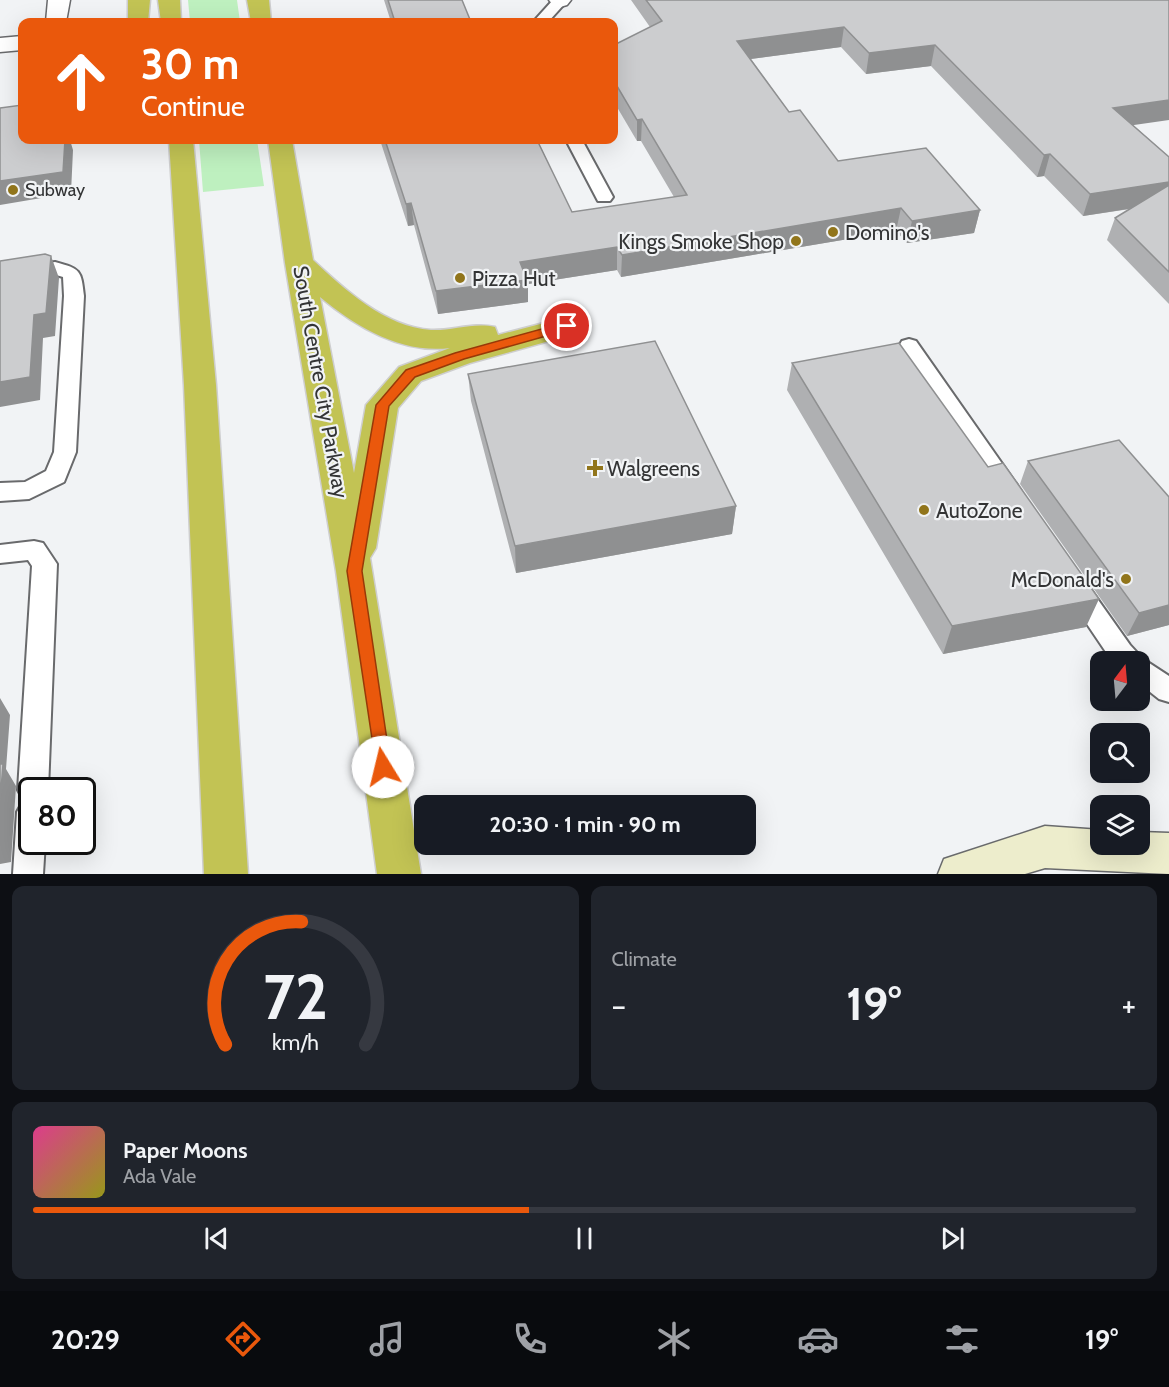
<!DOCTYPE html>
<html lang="en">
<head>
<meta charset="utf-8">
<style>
	body { margin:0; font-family:Cabin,sans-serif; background:#20242c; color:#f1f3f6; height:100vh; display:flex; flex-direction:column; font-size:22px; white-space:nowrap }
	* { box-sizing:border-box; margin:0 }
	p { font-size:20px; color:#9ea1a6 }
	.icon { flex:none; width:33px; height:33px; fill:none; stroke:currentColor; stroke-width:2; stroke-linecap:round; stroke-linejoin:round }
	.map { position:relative; height:874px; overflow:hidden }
	.sheet { display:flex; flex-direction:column; gap:12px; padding:12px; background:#0d0f14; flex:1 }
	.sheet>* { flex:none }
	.guide { position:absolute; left:18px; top:18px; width:600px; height:126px; border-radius:12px; box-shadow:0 6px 24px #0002; background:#ea580c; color:#fff; overflow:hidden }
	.needle { width:39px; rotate:16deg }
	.buttons { position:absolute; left:1090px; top:651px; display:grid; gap:12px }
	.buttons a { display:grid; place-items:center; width:60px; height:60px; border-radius:12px; background:#171b24; box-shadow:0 6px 24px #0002; font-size:30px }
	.speed { position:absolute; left:18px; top:777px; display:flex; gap:12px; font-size:30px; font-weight:700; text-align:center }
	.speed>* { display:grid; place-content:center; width:78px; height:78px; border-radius:50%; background:#171b24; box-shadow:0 6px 24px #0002; line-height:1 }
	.speed .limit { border:3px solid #111; border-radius:9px; background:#fff; color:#111 }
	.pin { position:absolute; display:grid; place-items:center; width:51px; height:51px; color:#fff; margin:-26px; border:3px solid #fff; border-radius:50%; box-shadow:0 2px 6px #0007 }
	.me { position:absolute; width:66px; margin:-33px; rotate:351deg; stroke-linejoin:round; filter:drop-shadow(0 0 4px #0008) }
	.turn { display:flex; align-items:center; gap:21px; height:126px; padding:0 24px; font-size:27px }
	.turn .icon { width:78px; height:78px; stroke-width:2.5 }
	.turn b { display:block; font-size:42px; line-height:51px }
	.big { font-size:45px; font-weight:700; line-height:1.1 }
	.sheet .widget { flex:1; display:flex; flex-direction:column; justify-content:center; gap:9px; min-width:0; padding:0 21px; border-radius:12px; background:#20242c }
	.sheet .dial { align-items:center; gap:0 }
	.dial svg { height:156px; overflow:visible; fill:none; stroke:#363941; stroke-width:7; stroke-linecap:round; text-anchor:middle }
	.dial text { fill:#f1f3f6; stroke:none }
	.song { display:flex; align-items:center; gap:18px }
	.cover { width:72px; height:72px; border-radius:9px; background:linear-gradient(135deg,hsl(330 70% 55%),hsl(60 70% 35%)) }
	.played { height:6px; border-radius:3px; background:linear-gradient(90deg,#ea580c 45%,#363941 45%) }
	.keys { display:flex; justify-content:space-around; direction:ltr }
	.heat { display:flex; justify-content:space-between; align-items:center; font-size:33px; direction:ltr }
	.sheet .tiles { flex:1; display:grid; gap:12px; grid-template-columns:1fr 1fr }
	.widget:last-child { grid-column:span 2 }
	.trip { position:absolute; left:414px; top:795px; width:342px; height:60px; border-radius:12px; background:#171b24; box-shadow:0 6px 24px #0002; font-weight:700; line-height:60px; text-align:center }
	.menu { display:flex; height:96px; justify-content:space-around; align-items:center; background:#090b0e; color:#9ea1a6 }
	.menu .icon { width:42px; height:42px }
	.menu .current { color:#ea580c }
	.menu b { font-size:27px; color:#f1f3f6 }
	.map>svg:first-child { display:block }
	.green { fill:#bef0bf }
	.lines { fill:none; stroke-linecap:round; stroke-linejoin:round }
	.lane-casing { stroke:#696a6c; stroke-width:4 }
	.street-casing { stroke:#696a6c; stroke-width:3 }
	.secondary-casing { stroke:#696a6c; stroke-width:3 }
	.highway-casing { stroke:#cececf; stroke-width:3 }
	.lane { fill:#fff; fill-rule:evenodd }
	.street { fill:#fff; fill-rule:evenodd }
	.secondary { fill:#ededcc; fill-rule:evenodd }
	.highway { fill:#c2c354; fill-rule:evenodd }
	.wall { fill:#afb0b2 }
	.shaded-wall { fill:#8f9091 }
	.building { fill:#cccdcf; stroke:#8f9091; stroke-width:1.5 }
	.route { fill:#ea580c; stroke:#983908; stroke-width:1.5 }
	.poi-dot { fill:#91751b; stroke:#f1f3f5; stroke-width:2 }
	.labels { text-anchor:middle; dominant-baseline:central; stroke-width:4.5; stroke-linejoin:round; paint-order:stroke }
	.far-poi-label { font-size:18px; fill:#333435; stroke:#f1f3f5; text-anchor:start }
	.poi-label { font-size:21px; fill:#333435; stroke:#f1f3f5; text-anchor:start }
	.street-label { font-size:21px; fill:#333435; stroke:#f1f3f5 }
</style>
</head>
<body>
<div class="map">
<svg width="1169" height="874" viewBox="0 0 1169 874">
	<rect width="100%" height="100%" fill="#f1f3f5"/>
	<path class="green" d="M188,0H237L240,22H190Z
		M199,140H257L264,186L203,192Z"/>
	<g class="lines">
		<defs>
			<path id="lane" d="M553,0L567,1L548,22H533Z
				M566,140H582L613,197L610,201H598Z
				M55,262C81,269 81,270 84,296L76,452L64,482L29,499L0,501V483L25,482L46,471L54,452L64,296L63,277L53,274L0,281V269Z
				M909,339L916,341L1017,485L1021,491L1017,497L1009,500L1001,497L899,346L902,341Z
				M34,541L43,543L57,564L48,790H32V842H45L43,874H13L17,812L22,803L27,801L23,799L18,790L32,566L28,560L0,563V545Z
				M1075,577L1084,580L1130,645L1143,659L1169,676V702L1159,699L1140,684V662L1112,661L1062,587L1066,580Z"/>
			<path id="street" d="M48,0H70L66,22H46Z
				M549,0H571L567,5L560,7L553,5Z
				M22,36V50L0,52V38Z"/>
			<path id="secondary" d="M1045,826L1101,830V844H1140V832L1169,833V874L1045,868L1025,874H938L944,859Z"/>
			<path id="highway" d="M128,0H150L148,22H128Z
				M158,0H180L181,22H161Z
				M247,0H269L271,22H251Z
				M169,140H193L216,385L248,874H204L184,385Z
				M268,140H292L313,260C344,289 385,327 431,330C452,331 474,322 495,327L498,335L567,317L578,319L582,326L578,333L470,363L421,381L398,408L376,548L370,558L421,874H377L336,571L285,263ZM320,297C356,327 401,354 450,348L399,367L366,405L354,473Z"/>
		</defs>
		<use href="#lane" class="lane-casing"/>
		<use href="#street" class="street-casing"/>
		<use href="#secondary" class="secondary-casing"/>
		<use href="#highway" class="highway-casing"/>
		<use href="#lane" class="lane"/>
		<use href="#street" class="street"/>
		<use href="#secondary" class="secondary"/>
		<use href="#highway" class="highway"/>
	</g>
	<path class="wall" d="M384,0H462L471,22H391Z
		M631,0H1169L1133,125L1169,157V304L1107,240L1115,218L1130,209L1083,216L1044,176L1037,177L931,66L866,74L841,47L751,59L789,112L838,161L980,210L974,233L907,243L896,231L621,277L617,270L528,284V302L438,314L414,225L408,226L380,140H537L572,212L674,197L641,141H637L614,102V45L650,27Z
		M792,363L1086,627L943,654L787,390Z
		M468,374L736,506L732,534L516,573L471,401Z
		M1028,461L1169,625L1127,636L1020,484Z"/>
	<path class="shaded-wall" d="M844,27L841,47L735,61L737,41Z
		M935,45L931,66L866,74L869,53Z
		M1169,100V120L1106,129L1113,108Z
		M642,119L641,141H637V120Z
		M65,140H70L73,150L71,193L0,205V181Z
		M1050,154L1044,176L1037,177L1044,155Z
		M1169,182V196L1166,203L1083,216L1090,194Z
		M411,203L414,225L408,226L406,204Z
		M901,208L896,231L621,277L622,255Z
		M980,210L974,233L907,243L912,221Z
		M617,247V270L528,284V302L438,314L436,291L520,262Z
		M51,256L59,278L55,336L43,338L40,400L0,407V382L34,315Z
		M736,506L732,534L516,573L515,546Z
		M1099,599L1086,627L943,654L952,626Z
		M1169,605V625L1127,636L1139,613Z
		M0,698L10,715L6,769L16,786L11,862L0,864Z"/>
	<path class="building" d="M388,0H462L471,22H395Z
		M646,0H1169V100L1113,108L1169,157V182L1090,194L1050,154L1044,155L935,45L869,53L844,27L737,41L789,112L800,110L838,161L926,148L980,210L912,221L901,208L622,255L617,247L520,262L527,280L436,291L411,203L406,204L385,140H537L572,212L687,195L642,119L637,120L614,81V45L662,21Z
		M22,105V140H65L63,172L0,181V108Z
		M1169,185V272L1115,218Z
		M45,254L51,256L46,313L34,315L30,377L0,382V261Z
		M655,341L736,506L515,546L468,374Z
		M899,343L988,467L1003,463L1099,599L952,626L792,363Z
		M1119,440L1169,497V605L1139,613L1028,461Z
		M0,764H3L0,802Z"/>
	<path class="route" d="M567,322L573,326L571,329L464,359L415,377L389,406L362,571L391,767L389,772L383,774L377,772L347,571L376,405L406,370L455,353Z"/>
	<g class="poi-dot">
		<circle cx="13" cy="190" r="6"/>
		<circle cx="833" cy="232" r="6"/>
		<circle cx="796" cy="241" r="6"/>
		<circle cx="460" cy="278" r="6"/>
		<path d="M592 459h6v6h6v6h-6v6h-6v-6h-6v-6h6z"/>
		<circle cx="924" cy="510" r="6"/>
		<circle cx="1126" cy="579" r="6"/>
	</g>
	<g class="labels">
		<g class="far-poi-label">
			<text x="25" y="190">Subway</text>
		</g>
		<g class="poi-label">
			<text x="845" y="232">Domino's</text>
			<text x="784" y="241" text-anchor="end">Kings Smoke Shop</text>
			<text x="472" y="278">Pizza Hut</text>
			<text x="607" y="468">Walgreens</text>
			<text x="936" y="510">AutoZone</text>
			<text x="1114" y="579" text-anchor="end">McDonald's</text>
		</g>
		<g class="street-label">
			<text transform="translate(321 382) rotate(80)">South Centre City Parkway</text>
		</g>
	</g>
</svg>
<div class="buttons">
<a><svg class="needle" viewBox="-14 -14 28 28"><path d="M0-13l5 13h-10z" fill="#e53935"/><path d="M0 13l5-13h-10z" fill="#9ea1a6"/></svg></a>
<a><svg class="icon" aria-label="search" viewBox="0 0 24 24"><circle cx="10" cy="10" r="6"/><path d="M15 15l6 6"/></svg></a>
<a><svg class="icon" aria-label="layers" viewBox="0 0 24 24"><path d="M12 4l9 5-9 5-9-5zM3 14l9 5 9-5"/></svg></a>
</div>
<div class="speed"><div class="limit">80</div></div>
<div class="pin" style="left:567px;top:326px;background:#d93025"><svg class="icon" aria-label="arrive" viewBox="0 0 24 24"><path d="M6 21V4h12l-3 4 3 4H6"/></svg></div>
<svg class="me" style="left:383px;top:767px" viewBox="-20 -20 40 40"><circle r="19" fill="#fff"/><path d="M0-13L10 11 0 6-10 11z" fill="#ea580c"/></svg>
<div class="trip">20:30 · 1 min · 90 m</div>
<div class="guide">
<div class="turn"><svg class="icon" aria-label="ahead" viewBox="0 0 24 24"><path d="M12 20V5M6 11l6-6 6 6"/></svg><div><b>30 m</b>Continue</div></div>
</div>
</div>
<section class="sheet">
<div class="tiles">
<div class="widget dial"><svg viewBox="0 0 100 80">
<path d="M14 69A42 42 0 1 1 86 69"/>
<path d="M14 69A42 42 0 0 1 53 6" stroke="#ea580c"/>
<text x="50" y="56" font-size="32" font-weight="700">72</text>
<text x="50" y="72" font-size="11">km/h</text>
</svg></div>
<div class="widget"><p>Climate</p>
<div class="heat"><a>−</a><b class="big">19°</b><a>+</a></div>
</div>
<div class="widget">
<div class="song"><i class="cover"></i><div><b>Paper Moons</b><p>Ada Vale</p></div></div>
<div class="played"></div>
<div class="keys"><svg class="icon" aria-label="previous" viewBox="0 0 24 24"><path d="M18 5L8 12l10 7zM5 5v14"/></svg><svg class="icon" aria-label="pause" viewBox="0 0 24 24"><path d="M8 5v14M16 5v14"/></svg><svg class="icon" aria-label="next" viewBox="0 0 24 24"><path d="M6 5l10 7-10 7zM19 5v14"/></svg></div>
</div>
</div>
</section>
<nav class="menu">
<b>20:29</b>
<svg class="icon current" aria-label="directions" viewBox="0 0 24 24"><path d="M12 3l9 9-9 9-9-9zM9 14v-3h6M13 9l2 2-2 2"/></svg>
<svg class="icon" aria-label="music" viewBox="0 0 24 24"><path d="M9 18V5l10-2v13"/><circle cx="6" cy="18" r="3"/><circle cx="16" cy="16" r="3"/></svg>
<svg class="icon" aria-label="phone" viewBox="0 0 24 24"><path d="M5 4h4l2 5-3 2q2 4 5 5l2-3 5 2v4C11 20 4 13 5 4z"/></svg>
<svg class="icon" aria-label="climate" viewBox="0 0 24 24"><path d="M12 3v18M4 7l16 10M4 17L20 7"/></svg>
<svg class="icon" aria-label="car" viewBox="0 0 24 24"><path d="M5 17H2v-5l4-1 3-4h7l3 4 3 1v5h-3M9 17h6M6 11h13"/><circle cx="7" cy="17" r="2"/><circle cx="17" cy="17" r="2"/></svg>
<svg class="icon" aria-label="filters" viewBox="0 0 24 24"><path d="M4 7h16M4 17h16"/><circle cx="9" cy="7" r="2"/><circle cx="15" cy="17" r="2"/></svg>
<b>19°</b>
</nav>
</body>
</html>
